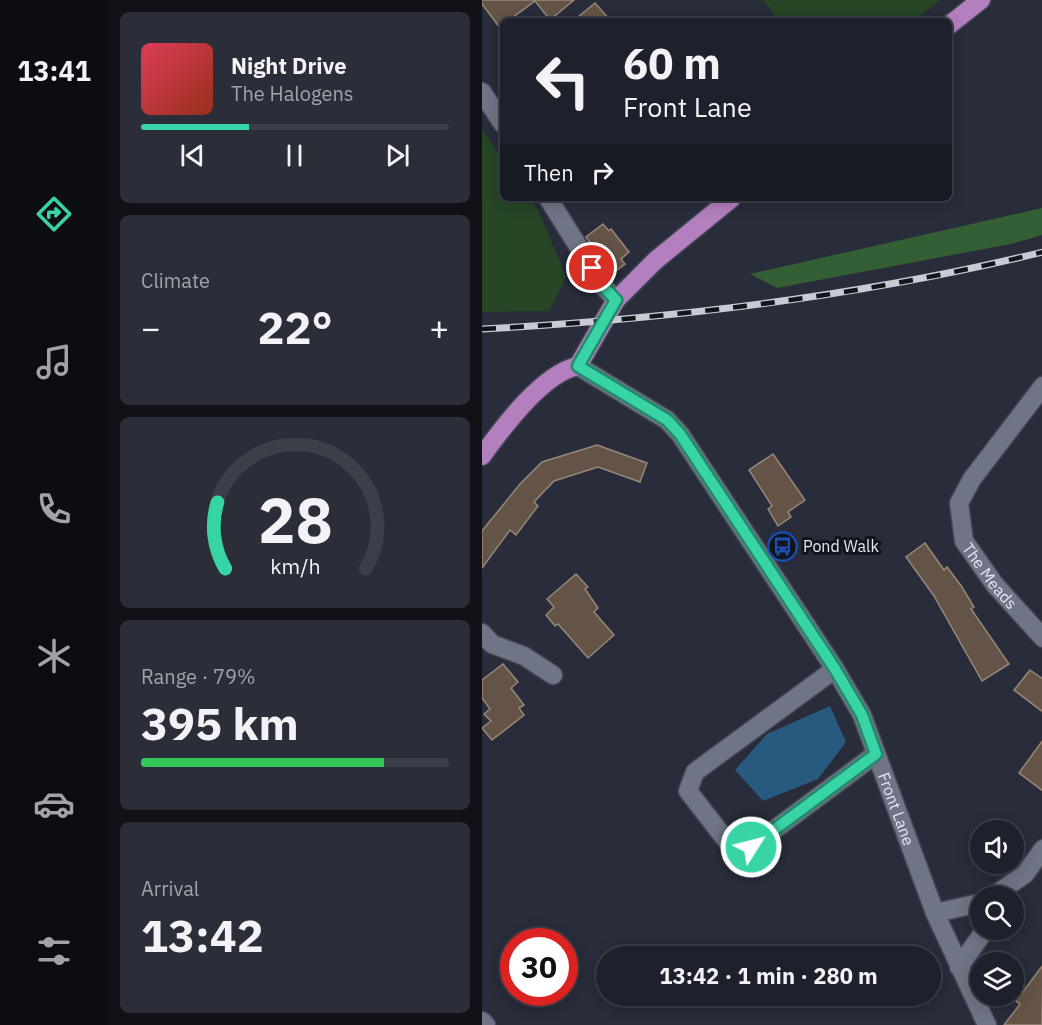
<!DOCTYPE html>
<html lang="en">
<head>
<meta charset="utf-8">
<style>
	body { margin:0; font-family:"IBM Plex Sans",sans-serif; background:#2b2e38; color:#f1f3f6; height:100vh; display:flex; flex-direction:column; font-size:22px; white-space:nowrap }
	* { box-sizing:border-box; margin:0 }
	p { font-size:20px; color:#a1a3a9 }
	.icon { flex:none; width:33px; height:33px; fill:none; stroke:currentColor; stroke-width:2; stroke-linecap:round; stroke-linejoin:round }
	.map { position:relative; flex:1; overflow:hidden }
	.sheet { display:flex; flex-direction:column; gap:12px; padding:12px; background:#101218; width:374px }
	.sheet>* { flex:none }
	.guide { position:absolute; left:18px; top:18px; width:452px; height:183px; border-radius:9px; box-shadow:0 3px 15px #0003,0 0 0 2px #3c3e48; background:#1e212c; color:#f1f3f6; overflow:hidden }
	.controls { position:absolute; left:488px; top:820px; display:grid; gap:12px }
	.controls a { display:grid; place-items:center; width:54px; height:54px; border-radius:50%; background:#1e212c; box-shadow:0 3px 15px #0003,0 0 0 2px #3c3e48; font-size:30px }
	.speed { position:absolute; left:18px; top:928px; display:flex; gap:12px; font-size:30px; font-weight:700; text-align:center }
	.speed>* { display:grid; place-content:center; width:78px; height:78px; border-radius:50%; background:#1e212c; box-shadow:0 3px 15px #0003,0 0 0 2px #3c3e48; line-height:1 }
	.speed .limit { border:9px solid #d22; background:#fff; color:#111 }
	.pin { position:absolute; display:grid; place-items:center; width:51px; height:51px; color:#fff; margin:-26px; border:3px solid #fff; border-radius:50%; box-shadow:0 2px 6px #0007 }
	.me { position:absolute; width:66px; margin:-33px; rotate:54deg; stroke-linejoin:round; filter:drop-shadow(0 0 4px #0008) }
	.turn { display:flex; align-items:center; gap:21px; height:126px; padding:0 24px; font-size:27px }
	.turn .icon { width:78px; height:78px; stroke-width:2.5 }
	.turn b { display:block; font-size:42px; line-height:51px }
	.then { display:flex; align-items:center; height:57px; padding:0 24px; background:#0003; gap:12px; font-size:22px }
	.big { font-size:45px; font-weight:700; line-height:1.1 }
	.sheet .card { flex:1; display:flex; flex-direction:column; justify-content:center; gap:9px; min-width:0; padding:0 21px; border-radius:9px; background:#2b2e38 }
	.sheet .dial { align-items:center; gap:0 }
	.dial svg { height:156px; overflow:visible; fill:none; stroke:#3c3e48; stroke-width:7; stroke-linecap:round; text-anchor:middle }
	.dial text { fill:#f1f3f6; stroke:none }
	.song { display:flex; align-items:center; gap:18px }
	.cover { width:72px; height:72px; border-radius:9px; background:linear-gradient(135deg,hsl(350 70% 55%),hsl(10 70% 35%)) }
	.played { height:6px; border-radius:3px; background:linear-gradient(90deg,#38d4a6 35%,#3c3e48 35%) }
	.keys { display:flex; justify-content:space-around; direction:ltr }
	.heat { display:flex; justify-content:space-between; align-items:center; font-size:33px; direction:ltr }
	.charge { height:9px; border-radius:4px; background:linear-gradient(90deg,#34c759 79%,#3c3e48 0) }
	.trip { position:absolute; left:114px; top:946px; width:345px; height:60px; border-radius:30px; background:#1e212c; box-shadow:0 3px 15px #0003,0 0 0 2px #3c3e48; font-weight:700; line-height:60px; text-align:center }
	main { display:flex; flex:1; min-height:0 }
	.menu { display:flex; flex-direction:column; width:108px; justify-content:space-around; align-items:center; background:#0c0d12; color:#a1a3a9 }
	.menu .icon { width:42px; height:42px }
	.menu .active { color:#38d4a6 }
	.menu b { font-size:27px; color:#f1f3f6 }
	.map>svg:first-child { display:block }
	.green { fill:#264626 }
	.forest { fill:#345e34 }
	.water { fill:#275a7e }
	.building { fill:#645448; stroke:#988679; stroke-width:1.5 }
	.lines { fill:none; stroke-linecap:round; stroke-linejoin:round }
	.minor-casing { stroke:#444754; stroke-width:21 }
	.major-casing { stroke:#444754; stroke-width:21 }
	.minor { stroke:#6f7486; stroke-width:18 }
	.major { stroke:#b37fbf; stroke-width:18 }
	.rail-casing { stroke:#c8cbd6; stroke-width:7 }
	.rail { stroke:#13151c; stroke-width:4.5; stroke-dasharray:14; stroke-linecap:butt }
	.route-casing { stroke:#248a6c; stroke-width:15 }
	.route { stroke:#38d4a6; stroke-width:10 }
	.labels { text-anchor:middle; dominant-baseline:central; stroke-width:6; stroke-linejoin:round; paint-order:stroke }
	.poi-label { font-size:16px; fill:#e4e7f1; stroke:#13151c; text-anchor:start }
	.street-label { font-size:16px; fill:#e4e7f1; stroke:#13151c }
</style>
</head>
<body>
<main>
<nav class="menu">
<b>13:41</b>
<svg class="icon active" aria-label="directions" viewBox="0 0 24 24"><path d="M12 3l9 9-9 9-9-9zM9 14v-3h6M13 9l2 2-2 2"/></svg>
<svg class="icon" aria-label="music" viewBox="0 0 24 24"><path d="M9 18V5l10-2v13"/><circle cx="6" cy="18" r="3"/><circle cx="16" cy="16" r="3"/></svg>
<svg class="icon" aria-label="phone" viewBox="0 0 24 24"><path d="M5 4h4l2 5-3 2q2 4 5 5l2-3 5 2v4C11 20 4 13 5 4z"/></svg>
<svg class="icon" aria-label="climate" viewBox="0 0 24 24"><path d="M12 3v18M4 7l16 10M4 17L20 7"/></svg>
<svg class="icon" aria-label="car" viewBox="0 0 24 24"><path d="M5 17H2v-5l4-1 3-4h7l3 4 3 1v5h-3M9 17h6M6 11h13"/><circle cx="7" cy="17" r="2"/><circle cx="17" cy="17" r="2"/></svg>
<svg class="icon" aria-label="filters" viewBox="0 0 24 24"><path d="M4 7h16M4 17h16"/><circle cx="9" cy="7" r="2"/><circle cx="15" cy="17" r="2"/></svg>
</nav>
<section class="sheet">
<div class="card">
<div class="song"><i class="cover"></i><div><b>Night Drive</b><p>The Halogens</p></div></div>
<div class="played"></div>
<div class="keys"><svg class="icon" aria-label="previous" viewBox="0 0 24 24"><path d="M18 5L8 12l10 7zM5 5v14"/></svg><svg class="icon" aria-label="pause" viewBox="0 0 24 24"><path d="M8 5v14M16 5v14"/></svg><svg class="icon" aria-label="next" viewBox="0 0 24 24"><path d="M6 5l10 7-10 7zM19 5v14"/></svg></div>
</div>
<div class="card"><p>Climate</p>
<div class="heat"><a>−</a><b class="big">22°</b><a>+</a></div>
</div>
<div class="card dial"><svg viewBox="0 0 100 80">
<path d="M14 69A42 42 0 1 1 86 69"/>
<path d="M14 69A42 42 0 0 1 10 35" stroke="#38d4a6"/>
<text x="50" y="56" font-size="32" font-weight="700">28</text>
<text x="50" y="72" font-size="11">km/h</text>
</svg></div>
<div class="card"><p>Range · 79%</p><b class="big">395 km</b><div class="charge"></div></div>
<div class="card"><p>Arrival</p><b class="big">13:42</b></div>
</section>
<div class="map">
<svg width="561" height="1025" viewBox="0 0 561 1025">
	<rect width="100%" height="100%" fill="#282c3b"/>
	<path class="green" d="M281,0H458L432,21H298Z
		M0,130L21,160V198H48L57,212L84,277L67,311L0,312Z"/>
	<path class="forest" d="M560,208V235L529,244L295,288L268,274Z"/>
	<path class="water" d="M348,706L364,742L336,779L281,801L253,770L285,734Z"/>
	<path class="building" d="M0,0H92L68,20L53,1L26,21H21L18,28L0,4Z
		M113,3L129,21H91Z
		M121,224L127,231L129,229L147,252L139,259L143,264L130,274L104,237Z
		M115,445L165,463L158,482L116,467L72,481L52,502L56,506L34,535L28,530L0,568V531L38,484L60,462Z
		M291,454L323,500L306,512L309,517L296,526L286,509L290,506L267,470Z
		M443,543L462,570L465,567L480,587L492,607L489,609L527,664L500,681L452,596L424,557Z
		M94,574L106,587L103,589L116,608L112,612L132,635L106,658L76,624L73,626L64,615L72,607L65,599Z
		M21,664L36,682L29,688L42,705L37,708L42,715L10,740L0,728L9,721L2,714L8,709L0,698V680Z
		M548,670L561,679V712L532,690Z
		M561,740V791L537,773Z
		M561,965L560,1025H522L538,1004L534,1001Z"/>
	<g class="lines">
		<defs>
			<g id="minor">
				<path d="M0,92L21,124"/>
				<path d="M66,198L121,286L134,300"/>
				<path id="s1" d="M96,366L185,420L198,434L353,669L380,715L453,913L505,1025"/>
				<path id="s2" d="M561,386L490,479L477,503L482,541L513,585L561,638"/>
				<path d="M0,633L10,644L42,656L71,675"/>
				<path d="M353,669L213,772L206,791L248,845L269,847L394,754"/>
				<path d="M510,897L543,874L561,849"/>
				<path d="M453,913L498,903"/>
				<path d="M477,967L503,930"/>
				<path d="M0,1021L4,1025"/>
			</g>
			<path id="major" d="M466,26L499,0
				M0,456C21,427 61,373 96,366L134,300L174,260L250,198"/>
		</defs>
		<use href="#minor" class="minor-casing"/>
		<use href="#major" class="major-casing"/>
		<use href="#minor" class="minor"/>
		<use href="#major" class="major"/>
		<defs>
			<path id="rail" d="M0,329C188,319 377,297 561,252"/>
		</defs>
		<use href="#rail" class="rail-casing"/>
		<use href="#rail" class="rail"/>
	</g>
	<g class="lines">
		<defs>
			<path id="route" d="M110,268L121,286L134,300L96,366L185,420L198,434L353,669L380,715L394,754L269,847"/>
		</defs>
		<use href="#route" class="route-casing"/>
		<use href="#route" class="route"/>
	</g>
	<defs>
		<symbol id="bus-ring" viewBox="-11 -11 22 22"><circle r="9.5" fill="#13151c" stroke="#1a4fb4" stroke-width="1.5"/><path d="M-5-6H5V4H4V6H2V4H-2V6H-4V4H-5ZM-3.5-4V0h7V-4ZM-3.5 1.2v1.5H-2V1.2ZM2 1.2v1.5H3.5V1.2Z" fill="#1a4fb4"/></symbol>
	</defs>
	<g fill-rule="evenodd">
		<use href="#bus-ring" x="284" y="530" width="33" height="33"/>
	</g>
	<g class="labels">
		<g class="poi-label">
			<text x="321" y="546">Pond Walk</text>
		</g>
		<g class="street-label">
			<text stroke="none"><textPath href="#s2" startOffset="226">The Meads</textPath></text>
			<text stroke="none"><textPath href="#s1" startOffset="558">Front Lane</textPath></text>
		</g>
	</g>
</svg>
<div class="controls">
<a><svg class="icon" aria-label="sound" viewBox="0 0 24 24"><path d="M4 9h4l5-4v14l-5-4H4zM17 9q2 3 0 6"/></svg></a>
<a><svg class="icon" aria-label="search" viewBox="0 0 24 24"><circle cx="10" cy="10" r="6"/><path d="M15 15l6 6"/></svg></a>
<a><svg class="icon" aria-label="layers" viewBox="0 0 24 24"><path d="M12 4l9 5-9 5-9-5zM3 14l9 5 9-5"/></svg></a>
</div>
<div class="speed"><div class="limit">30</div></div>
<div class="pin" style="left:110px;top:268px;background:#d93025"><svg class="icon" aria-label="arrive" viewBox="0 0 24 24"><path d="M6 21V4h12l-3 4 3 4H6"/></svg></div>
<svg class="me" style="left:269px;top:847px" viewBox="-20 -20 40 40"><circle r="17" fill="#38d4a6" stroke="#fff" stroke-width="3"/><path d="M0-11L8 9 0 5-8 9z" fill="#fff"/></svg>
<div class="trip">13:42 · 1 min · 280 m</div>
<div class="guide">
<div class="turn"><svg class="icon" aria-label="left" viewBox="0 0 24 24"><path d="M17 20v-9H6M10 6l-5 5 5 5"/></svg><div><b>60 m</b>Front Lane</div></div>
<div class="then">Then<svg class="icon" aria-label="right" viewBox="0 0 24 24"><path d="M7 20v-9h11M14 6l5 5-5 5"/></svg></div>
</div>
</div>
</main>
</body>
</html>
